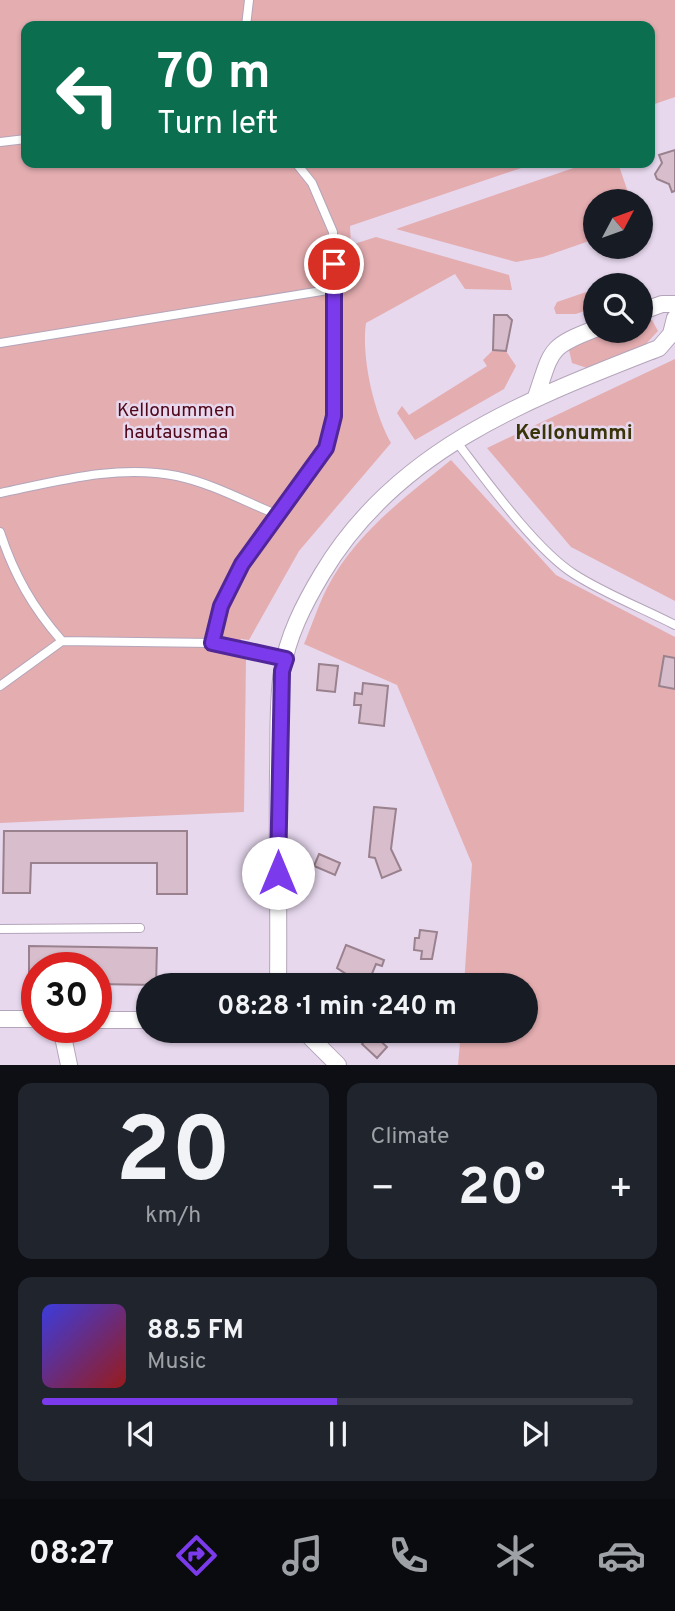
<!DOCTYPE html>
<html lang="en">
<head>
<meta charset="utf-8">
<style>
	body { margin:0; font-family:Overpass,sans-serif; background:#20242c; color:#f1f3f6; height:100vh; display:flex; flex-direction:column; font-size:26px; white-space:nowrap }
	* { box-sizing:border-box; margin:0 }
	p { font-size:23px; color:#9ea1a6 }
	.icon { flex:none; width:38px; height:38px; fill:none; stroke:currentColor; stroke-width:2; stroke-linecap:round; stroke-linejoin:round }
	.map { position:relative; height:1065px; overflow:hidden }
	.drawer { display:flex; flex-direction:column; gap:18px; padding:18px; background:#0d0f14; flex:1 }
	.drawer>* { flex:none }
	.hud { position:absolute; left:21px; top:21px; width:634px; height:147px; border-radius:14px; box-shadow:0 2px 5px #0004; background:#0b6e4f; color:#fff; overflow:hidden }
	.needle { width:46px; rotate:49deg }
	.buttons { position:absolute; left:583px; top:189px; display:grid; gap:14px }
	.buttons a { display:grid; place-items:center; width:70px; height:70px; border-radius:50%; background:#171b24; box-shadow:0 2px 5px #0004; font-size:35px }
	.speed { position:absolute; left:21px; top:952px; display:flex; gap:14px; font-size:35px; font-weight:700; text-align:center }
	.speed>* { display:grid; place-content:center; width:91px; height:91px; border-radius:50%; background:#171b24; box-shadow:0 2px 5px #0004; line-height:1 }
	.speed .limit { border:10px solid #d22; background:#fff; color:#111 }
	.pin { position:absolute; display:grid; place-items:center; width:60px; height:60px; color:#fff; margin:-30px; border:4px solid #fff; border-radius:50%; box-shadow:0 2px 7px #0007 }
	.me { position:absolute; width:77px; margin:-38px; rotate:0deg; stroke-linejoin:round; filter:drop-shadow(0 0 5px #0008) }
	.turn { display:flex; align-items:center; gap:24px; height:147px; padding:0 21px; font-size:32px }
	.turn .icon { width:91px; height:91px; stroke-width:2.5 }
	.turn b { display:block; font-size:49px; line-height:60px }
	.big { font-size:52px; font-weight:700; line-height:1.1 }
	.drawer .widget { flex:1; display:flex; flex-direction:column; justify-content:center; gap:10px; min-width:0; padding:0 24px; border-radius:14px; background:#20242c }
	.drawer .dial { align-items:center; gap:0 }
	.dial b { font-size:91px; line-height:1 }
	.song { display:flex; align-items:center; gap:21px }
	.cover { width:84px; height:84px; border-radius:10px; background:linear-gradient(135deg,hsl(240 70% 55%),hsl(0 70% 35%)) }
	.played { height:7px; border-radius:4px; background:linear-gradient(90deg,#7c3aed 50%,#363941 50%) }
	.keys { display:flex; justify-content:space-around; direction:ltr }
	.heat { display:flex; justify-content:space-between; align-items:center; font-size:38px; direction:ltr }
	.drawer .tiles { flex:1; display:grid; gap:18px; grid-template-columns:1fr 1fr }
	.widget:last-child { grid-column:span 2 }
	.trip { position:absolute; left:136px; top:973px; width:402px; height:70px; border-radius:35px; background:#171b24; box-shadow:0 2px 5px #0004; font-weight:700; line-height:70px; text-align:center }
	.menu { display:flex; height:112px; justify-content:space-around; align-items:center; background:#090b0e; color:#9ea1a6 }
	.menu .icon { width:49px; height:49px }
	.menu .on { color:#7c3aed }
	.menu b { font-size:32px; color:#f1f3f6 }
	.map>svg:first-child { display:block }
	.green { fill:#e4adb0 }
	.building { fill:#d8becc; stroke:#99818d; stroke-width:2 }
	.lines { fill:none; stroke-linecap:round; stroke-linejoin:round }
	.lane-casing { stroke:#b3a5ba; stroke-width:10 }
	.street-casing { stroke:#b3a5ba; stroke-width:18 }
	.lane { stroke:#fff; stroke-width:8 }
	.street { stroke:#fff; stroke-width:16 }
	.route-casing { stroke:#51269a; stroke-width:18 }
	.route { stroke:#7c3aed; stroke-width:12 }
	.labels { text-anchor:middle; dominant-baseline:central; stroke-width:5; stroke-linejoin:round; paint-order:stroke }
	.park-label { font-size:19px; fill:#500719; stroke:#e7d8ee }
	.neighbourhood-label { font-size:21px; font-weight:bold; fill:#3a3409; stroke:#e7d8ee }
</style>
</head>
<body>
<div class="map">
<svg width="675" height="1065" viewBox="0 0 675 1065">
	<rect width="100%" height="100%" fill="#e7d8ee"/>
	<path class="green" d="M0,0H675V97L649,106V26H26V163H536L350,226L351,245L376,237L509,275L512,290L465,289L455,274L366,323C361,357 374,413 391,443L299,551L249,640L241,639L237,654L246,657L244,812L0,823Z
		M588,163H618L631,201H595V239L543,257L516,262L396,229Z
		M595,289V307L576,314H556L554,308L557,302Z
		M641,318L652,320L658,331L643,347L590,369L572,363L569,350C588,331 615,331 640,331Z
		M493,350L506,351L516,366L504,389L415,440L397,413L402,406L409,415L487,366L483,360Z
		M675,359V601L571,547L487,448Z
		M451,460L556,575L675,637V1065H458L461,1031H527V985H464L472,864L397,685L304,644C312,625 318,606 327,588C355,534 405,497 451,460Z"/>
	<path class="building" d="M675,150V191L672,192L669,184L657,179L655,174L662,163L659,155Z
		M494,315H507L512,320L506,351L493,350Z
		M664,656L675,658V689L659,686Z
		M319,664L338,666L335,692L317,690Z
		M363,683L388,686L384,726L359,723L361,705H354L355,693L362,694Z
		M374,807L396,809L391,849L401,870L382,878L375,858L369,857Z
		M4,831H187V894H157V863H31L30,893H3Z
		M319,854L340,863L335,875L314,866Z
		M420,930L437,932L432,959H421L422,951L414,950L415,938H419Z
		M346,945L384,960L382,966L376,964L369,981L359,977L357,981L337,968Z
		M29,946L157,948L156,985L96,984V968H37V983H29Z
		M372,1033L387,1047L377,1058L362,1044Z"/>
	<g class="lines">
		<defs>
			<path id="lane" d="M246,26L249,0
				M0,142L26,139
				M0,343L334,289
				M456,441C485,479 535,549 574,574C605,594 642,608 675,625
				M0,493C58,481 118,464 177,476C211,483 246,502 278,515
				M0,532C14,575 33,608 62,641
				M212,643C228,569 274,523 317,464L326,448L334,416L333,232L312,183L296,163
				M0,686L62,641L212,643L286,659
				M0,929L140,928"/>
			<path id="street" d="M640,312L662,304H675
				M536,397C552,351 547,347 595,329
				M278,985C279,914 277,844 278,773C279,740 277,704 282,672C287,637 304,604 322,574C397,448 529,399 659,348L671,334L675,318
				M0,1019H37
				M96,1020H149
				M61,1027L69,1065
				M304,1031L338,1065"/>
		</defs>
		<use href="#lane" class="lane-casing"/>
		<use href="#street" class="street-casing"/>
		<use href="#lane" class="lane"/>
		<use href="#street" class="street"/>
	</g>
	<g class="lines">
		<defs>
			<path id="route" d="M278,873L282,671L286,659L212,643L221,606L242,564L326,448L334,416V264"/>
		</defs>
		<use href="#route" class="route-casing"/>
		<use href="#route" class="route"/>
	</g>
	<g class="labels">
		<g class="park-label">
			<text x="176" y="411">Kellonummen<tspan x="176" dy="22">hautausmaa</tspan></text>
		</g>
		<g class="neighbourhood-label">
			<text x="574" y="433">Kellonummi</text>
		</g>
	</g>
</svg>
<div class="buttons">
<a><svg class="needle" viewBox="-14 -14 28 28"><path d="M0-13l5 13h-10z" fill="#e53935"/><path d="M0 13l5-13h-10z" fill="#9ea1a6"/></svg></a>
<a><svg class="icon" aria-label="search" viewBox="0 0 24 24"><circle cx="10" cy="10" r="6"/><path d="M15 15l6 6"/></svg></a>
</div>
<div class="speed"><div class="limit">30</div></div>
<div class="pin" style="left:334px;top:264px;background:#d93025"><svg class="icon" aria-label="arrive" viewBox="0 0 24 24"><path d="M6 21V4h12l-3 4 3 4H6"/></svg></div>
<svg class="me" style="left:278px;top:873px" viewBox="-20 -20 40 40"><circle r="19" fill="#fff"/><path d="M0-13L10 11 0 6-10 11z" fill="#7c3aed"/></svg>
<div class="trip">08:28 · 1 min · 240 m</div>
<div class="hud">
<div class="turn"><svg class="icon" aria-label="left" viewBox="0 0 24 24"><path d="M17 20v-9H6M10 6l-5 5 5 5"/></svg><div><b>70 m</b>Turn left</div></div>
</div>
</div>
<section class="drawer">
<div class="tiles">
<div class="widget dial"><b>20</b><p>km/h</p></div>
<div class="widget"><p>Climate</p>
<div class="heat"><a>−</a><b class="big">20°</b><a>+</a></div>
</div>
<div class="widget">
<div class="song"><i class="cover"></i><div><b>88.5 FM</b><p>Music</p></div></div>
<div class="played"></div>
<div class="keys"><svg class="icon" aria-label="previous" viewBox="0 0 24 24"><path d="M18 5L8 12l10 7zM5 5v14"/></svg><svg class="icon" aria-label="pause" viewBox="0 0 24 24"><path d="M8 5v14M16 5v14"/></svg><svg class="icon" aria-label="next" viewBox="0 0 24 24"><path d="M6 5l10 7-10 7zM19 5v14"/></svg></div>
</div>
</div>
</section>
<nav class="menu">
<b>08:27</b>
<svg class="icon on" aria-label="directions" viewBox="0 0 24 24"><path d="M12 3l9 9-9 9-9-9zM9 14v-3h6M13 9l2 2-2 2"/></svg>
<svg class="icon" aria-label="music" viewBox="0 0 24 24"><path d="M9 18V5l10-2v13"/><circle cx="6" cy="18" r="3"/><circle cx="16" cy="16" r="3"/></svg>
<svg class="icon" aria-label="phone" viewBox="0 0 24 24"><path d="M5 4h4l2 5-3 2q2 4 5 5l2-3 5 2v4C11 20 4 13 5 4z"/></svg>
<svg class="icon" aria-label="climate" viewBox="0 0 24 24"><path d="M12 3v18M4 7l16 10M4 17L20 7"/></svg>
<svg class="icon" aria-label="car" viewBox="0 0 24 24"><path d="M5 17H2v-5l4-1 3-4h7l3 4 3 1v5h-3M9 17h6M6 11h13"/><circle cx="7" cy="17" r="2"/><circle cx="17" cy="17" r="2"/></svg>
</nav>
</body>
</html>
